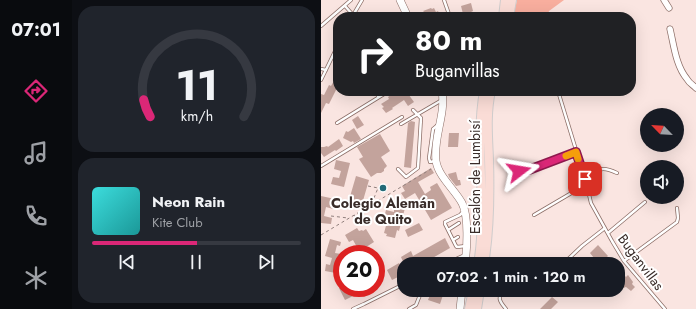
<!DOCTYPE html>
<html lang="en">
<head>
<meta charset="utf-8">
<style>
	body { margin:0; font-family:Jost,sans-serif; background:#20242c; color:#f1f3f6; height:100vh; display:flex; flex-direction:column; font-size:15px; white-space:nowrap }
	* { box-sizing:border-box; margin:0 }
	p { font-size:13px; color:#9ea1a6 }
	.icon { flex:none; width:22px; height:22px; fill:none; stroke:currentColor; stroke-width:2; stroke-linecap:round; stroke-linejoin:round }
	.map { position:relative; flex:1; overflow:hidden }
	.panel { display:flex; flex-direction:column; gap:6px; padding:6px; background:#0d0f14; width:249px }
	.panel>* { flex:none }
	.top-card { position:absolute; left:12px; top:12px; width:303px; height:84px; border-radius:16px; box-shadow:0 4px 16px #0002; background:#202124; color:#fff; overflow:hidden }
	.needle { width:26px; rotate:295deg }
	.fabs { position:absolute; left:319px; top:108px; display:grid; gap:8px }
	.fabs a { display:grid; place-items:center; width:44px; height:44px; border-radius:50%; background:#171b24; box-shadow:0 4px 16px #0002; font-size:20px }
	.speed { position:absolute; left:12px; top:245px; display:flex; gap:8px; font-size:20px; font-weight:700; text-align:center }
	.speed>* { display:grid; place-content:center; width:52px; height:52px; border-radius:50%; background:#171b24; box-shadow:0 4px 16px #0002; line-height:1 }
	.speed .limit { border:6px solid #d22; background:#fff; color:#111 }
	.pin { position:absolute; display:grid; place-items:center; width:34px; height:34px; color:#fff; margin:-17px; border-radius:8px; box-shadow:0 2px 6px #0006 }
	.me { position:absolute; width:44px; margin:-22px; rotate:76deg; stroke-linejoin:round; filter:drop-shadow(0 0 3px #0008) }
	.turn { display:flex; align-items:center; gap:14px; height:84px; padding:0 16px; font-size:18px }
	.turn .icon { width:52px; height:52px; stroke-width:2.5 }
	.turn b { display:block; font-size:28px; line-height:34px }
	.panel .tile { flex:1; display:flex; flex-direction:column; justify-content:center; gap:6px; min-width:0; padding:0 14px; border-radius:16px; background:#20242c }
	.panel .dial { align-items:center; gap:0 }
	.dial svg { height:104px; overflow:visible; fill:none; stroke:#363941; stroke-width:7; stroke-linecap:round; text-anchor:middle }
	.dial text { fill:#f1f3f6; stroke:none }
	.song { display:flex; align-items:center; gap:12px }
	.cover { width:48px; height:48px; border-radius:6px; background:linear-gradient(135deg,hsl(180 70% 55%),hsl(180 70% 35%)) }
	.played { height:4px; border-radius:2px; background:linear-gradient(90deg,#db2777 50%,#363941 50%) }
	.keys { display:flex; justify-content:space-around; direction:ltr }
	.trip { position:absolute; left:76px; top:257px; width:228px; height:40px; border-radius:16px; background:#171b24; box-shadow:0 4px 16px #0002; font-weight:600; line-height:40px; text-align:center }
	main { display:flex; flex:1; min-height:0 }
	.tabs { display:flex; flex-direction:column; width:72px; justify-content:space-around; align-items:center; background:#090b0e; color:#9ea1a6 }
	.tabs .icon { width:28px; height:28px }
	.tabs .active { color:#db2777 }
	.tabs b { font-size:18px; color:#f1f3f6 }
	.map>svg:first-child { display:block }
	.green { fill:#f8ae9e }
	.building { fill:#c3a39c }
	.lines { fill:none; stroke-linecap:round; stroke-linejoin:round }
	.service-casing { stroke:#8c6e67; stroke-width:4 }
	.minor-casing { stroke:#8c6e67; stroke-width:7 }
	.tertiary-casing { stroke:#8c6e67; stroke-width:8 }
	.primary-casing { stroke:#cfcccc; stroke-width:10 }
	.path { stroke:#91807d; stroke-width:1; stroke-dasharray:3 3; stroke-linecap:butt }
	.service { stroke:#fff; stroke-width:2.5 }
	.minor { stroke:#fff; stroke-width:5.5 }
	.tertiary { stroke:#fff; stroke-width:7 }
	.primary { stroke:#fadcd6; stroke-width:8 }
	.route-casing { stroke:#8e194d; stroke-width:10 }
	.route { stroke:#db2777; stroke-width:7 }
	.slow { stroke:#f59e0b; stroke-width:7 }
	.poi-dot { fill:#236a78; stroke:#fff; stroke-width:1.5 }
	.labels { text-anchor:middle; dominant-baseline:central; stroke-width:4; stroke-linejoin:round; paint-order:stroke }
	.street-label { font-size:14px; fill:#392c29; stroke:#fff }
	.poi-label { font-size:14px; font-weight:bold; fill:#392c29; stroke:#fff }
</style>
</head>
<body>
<main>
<nav class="tabs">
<b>07:01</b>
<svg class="icon active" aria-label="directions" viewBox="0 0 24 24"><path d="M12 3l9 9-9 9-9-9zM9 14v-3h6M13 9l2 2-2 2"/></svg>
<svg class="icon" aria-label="music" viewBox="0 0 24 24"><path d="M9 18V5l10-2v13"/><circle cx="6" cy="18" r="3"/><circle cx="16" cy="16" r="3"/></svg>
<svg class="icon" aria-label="phone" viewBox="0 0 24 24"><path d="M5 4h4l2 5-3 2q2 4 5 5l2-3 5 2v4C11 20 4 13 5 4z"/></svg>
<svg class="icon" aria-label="climate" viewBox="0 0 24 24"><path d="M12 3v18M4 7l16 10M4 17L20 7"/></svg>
</nav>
<section class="panel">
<div class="tile dial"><svg viewBox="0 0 100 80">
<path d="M14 69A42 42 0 1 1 86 69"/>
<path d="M14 69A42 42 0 0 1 9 56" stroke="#db2777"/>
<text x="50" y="56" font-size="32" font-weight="700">11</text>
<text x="50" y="72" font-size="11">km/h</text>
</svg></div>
<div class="tile">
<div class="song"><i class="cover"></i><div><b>Neon Rain</b><p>Kite Club</p></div></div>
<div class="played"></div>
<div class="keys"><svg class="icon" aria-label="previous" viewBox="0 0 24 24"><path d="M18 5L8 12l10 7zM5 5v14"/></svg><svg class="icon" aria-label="pause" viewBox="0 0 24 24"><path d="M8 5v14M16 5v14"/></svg><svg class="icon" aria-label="next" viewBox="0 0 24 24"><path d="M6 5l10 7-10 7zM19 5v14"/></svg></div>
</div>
</section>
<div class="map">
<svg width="375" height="309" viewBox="0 0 375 309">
	<rect width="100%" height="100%" fill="#fae5e1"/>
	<path class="green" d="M196,0H243L228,11L226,17H192Z"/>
	<path class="building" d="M150,3L152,11L150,12L152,17H145L144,13L142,14L140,6Z
		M110,8L111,9L113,8L115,12L117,11L119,15L117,16V17H101L100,14L103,12L102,11Z
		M17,74V86L8,104L5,103L0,113V94L3,95L8,85L10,86Z
		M75,91H85L93,102L87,106L83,100L71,108L72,109L65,113L61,108L63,107L60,104L68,99L67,97Z
		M37,116L43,125L36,129L31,120Z
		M90,121L94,122L90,168L83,167L87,123Z
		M33,128L40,139L33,143L32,141L30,142L22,138L25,131L27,132Z
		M128,133H138L137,147H127Z
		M59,134L69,151L60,157L66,166L63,169V171L60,173H56L50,177L38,159L42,157L36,147Z
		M18,139L22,146L15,151L14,150L3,157L0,153V147H3L6,146L7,147Z
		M15,160L29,163L23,187L10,184L12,177L18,178L20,171L13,169Z
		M110,168L113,173L97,182L104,194L110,190L109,187L116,183L131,208L110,220L94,193L84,199L80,193L84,191L81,186Z
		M135,172L137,180H139L140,185L135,186L128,177L127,174Z
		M35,176L48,180L41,204L39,203L38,205L29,202L30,201L28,200Z
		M0,196L14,199L12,209L5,207L3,216L11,218L10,224L0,223Z
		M73,206L84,208L78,231L76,230L74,238L65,236L66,234L63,233L66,222L62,221L65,210L73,212Z
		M98,223L102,230L87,237L84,230Z
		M36,228L38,231L41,230L42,231L45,229L53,242L42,249L41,247L37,249L32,240L28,242L24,235Z
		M124,238L129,248L101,264L99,261L94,264H83L80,257L90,251L92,256Z
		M9,239L20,242L19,246L16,245L14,253L20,254L15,273L4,271L5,264L9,265L11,258L4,256Z
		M277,245L287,256L279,264H267L273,258L269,253Z
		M78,263L83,272V274L71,280L66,270Z
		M307,275L312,282L311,284L314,287L310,291L305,287L302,288L297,282L304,276L305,277Z
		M18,288H48L24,300Z
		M111,290H118L123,292L119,304L107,300Z
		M231,297L237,302L230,309H219Z"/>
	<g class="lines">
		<defs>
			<path id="service" d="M123,0L129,17
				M24,6L32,15L35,17
				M31,17L41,0
				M0,26L30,0
				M0,69L5,70
				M0,80L17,45
				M237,91L266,186L270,203L291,241L303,261L344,309
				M57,97L59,91
				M16,123L68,91
				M80,124L121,100
				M114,161L109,162L108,158L112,129L118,124
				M0,166L81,117
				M77,169L85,177L97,168L100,118L92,110
				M198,171H205L255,152
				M264,179C277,170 279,165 296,173
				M142,212L139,215L124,222V224L135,246L136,247L145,246
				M213,215L259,188L266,186
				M127,230L138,223
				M287,233L324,202
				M132,240L137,237
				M303,261L356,222L357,218L356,208
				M124,264L144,255
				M242,264L261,246L284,228
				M184,290C175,297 179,302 185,309
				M32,309L43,304L83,284
				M88,309L95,305L101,290"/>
			<path id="minor" d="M343,0L348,8
				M349,29C353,46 355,66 366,79C368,83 372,85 375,88"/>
			<path id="tertiary" d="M79,0L87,17
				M121,91C125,115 112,137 115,161C117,176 134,190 141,203C148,216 146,249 144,264
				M139,309L141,290"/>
			<path id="primary" d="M182,17L184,0
				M188,17L191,0
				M157,264C167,207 153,148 163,91
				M163,264C169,230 169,194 168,159C167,136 165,114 170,91
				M148,309L152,290
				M156,309L159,290"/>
		</defs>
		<use href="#service" class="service-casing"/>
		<use href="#minor" class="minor-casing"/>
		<use href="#tertiary" class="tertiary-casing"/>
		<use href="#primary" class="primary-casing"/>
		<path class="path" d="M47,186L57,188L51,203
			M33,215L38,223
			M10,216L27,218
			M0,235L110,169"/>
		<use href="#service" class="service"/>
		<use href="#minor" class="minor"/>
		<use href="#tertiary" class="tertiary"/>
		<use href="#primary" class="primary"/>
	</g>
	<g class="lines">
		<defs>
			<path id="route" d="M198,171H205L255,152L264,179"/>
		</defs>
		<use href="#route" class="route-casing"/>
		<use href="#route" class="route"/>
		<path class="slow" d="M245,156L255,152L257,159"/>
	</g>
	<circle class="poi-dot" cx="62" cy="188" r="4"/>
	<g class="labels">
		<g class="street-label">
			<text transform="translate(154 177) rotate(-90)">Escalón de Lumbisí</text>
			<text transform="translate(320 262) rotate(53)">Buganvillas</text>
		</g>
		<g class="poi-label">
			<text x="62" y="203">Colegio Alemán<tspan x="62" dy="16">de Quito</tspan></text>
		</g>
	</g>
</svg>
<div class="fabs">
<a><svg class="needle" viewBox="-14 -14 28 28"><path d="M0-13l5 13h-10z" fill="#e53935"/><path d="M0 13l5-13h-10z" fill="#9ea1a6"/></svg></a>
<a><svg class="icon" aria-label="sound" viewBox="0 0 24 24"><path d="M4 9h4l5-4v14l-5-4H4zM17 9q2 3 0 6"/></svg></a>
</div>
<div class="speed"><div class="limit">20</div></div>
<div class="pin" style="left:264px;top:179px;background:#d93025"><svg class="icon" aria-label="arrive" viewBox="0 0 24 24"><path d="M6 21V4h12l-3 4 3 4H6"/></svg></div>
<svg class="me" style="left:198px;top:171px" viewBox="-20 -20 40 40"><path d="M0-17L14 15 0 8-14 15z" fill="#db2777" stroke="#fff" stroke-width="4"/></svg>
<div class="trip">07:02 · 1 min · 120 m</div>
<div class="top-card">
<div class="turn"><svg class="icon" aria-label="right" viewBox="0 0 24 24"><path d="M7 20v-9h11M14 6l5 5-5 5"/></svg><div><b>80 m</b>Buganvillas</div></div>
</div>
</div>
</main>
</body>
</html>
